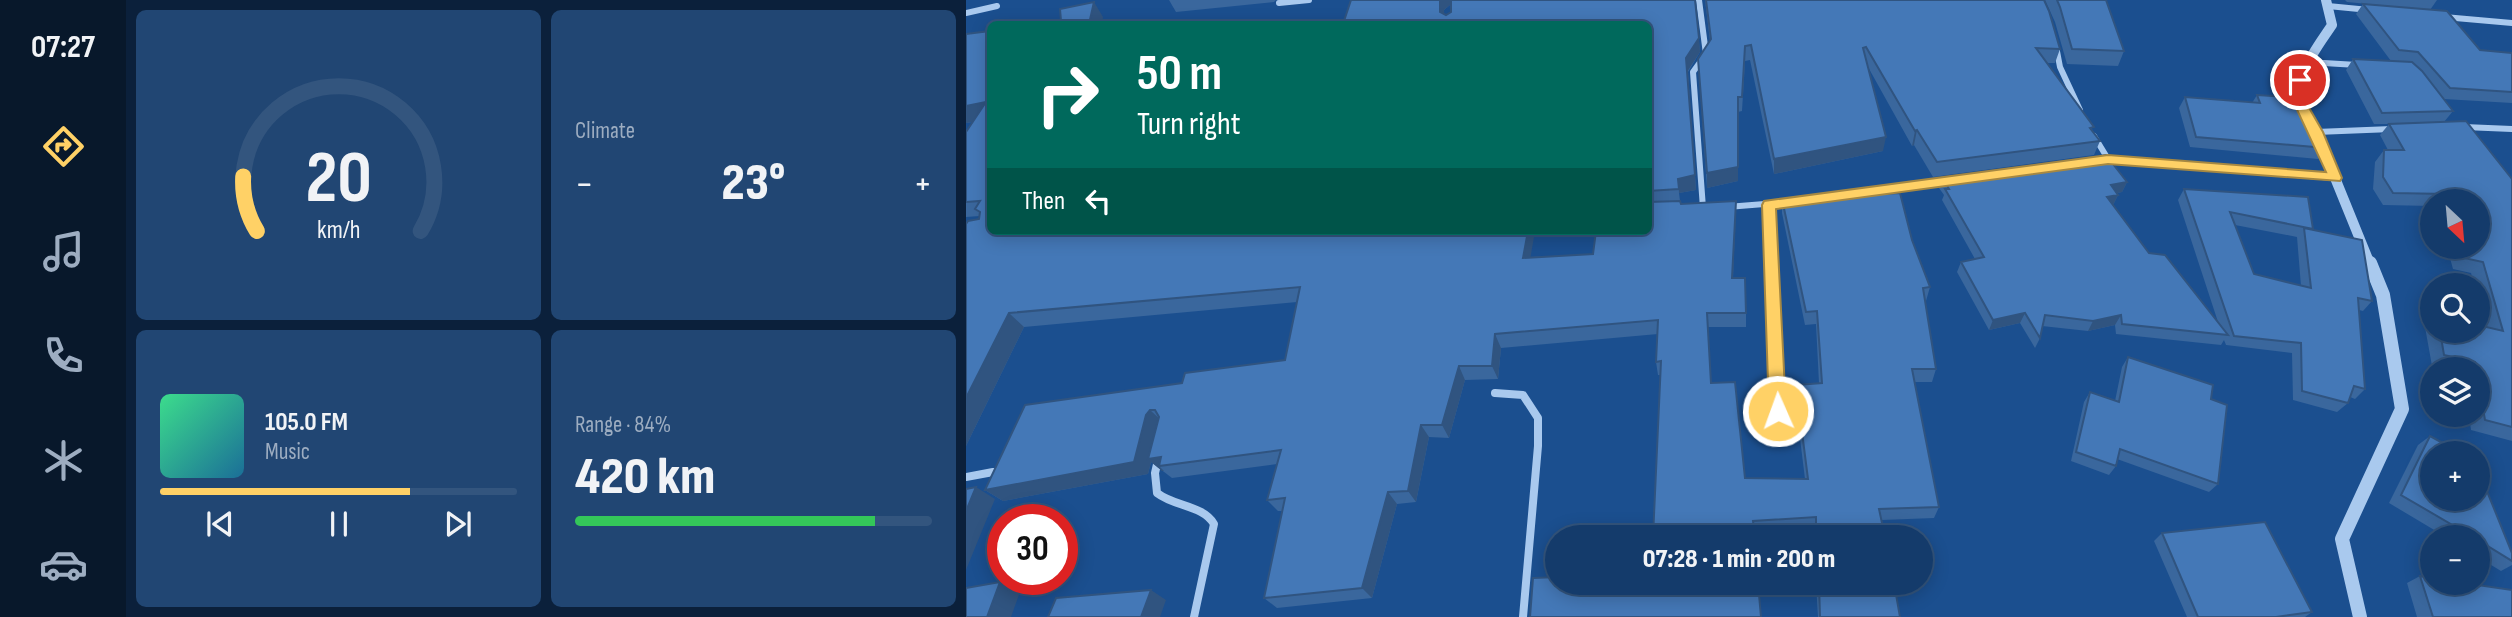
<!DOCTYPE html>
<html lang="en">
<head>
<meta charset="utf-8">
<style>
	body { margin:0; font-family:"Sofia Sans Condensed",sans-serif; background:#214673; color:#f1f3f6; height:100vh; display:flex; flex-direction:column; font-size:26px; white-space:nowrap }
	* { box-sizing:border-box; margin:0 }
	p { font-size:23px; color:#9dadc1 }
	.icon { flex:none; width:38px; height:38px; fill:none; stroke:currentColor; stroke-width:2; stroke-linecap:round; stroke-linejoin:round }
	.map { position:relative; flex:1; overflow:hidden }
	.drawer { display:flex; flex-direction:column; gap:10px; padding:10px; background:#0b203b; width:840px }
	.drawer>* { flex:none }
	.guide { position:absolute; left:21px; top:21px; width:665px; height:214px; border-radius:10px; box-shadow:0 4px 18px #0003,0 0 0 2px #33557e; background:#00695c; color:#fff; overflow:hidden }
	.needle { width:46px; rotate:154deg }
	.controls { position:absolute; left:1454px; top:189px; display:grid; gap:14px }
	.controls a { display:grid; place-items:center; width:70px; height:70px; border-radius:50%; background:#143b6b; box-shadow:0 4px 18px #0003,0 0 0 2px #33557e; font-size:35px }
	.speed { position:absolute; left:21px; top:504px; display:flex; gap:14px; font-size:35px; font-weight:700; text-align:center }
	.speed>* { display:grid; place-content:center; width:91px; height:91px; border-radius:50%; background:#143b6b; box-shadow:0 4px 18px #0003,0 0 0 2px #33557e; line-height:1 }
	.speed .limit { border:10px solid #d22; background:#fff; color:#111 }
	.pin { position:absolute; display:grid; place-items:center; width:60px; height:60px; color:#fff; margin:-30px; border:4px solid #fff; border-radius:50%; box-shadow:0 2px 7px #0007 }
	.me { position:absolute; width:77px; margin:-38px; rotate:358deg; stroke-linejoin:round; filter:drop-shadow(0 0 5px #0008) }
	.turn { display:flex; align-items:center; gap:24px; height:147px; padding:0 35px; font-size:32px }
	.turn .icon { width:91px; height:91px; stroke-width:2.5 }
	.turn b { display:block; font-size:49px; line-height:60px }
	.then { display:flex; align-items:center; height:66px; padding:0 35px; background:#0003; gap:14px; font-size:26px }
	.big { font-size:52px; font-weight:800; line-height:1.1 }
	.drawer .widget { flex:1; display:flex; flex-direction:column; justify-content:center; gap:10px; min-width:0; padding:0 24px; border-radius:10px; background:#214673 }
	.drawer .dial { align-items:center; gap:0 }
	.dial svg { height:182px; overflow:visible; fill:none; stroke:#33557e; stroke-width:7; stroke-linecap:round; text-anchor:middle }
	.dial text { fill:#f1f3f6; stroke:none }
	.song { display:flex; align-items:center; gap:21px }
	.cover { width:84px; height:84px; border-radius:10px; background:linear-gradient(135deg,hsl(150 70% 55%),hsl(200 70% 35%)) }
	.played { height:7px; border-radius:4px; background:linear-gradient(90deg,#ffd166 70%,#33557e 70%) }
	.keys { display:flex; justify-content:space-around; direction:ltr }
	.heat { display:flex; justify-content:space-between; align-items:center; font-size:38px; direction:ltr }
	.charge { height:10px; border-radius:5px; background:linear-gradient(90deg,#34c759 84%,#33557e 0) }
	.drawer .tiles { flex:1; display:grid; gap:10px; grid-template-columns:repeat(2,1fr) }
	.trip { position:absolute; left:579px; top:525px; width:388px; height:70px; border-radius:35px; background:#143b6b; box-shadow:0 4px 18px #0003,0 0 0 2px #33557e; font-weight:800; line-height:70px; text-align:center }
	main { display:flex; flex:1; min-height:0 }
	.menu { display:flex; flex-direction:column; width:126px; justify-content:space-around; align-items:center; background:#08182b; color:#9dadc1 }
	.menu .icon { width:49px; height:49px }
	.menu .selected { color:#ffd166 }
	.menu b { font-size:32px; color:#f1f3f6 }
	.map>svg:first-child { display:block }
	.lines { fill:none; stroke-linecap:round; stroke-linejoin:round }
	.minor-far1 { stroke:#a9c9ee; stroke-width:6 }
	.minor { stroke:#a9c9ee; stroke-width:8 }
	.tertiary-far1 { stroke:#a9c9ee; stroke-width:10 }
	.tertiary { stroke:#a9c9ee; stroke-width:14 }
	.wall { fill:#3a679d; fill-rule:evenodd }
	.shaded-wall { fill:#305480 }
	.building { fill:#4478b7; stroke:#305480; stroke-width:2 }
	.route { fill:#ffd166; stroke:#a68842; stroke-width:2 }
</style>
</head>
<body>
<main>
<nav class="menu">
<b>07:27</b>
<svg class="icon selected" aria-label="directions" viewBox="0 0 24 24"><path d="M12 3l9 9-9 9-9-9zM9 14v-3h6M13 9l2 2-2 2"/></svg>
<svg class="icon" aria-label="music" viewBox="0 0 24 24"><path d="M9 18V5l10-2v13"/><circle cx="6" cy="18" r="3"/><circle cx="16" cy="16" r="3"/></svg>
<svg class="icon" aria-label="phone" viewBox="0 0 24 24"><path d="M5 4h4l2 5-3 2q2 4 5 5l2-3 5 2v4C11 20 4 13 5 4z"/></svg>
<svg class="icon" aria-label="climate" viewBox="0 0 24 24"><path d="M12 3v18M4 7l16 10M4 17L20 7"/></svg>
<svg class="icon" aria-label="car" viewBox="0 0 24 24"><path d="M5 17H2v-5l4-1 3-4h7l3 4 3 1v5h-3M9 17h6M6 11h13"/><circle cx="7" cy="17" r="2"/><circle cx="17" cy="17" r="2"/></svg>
</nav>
<section class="drawer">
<div class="tiles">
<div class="widget dial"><svg viewBox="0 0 100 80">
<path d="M14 69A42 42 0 1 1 86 69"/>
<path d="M14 69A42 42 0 0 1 8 45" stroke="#ffd166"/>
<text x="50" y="56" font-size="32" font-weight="700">20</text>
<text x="50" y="72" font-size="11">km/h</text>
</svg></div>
<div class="widget"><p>Climate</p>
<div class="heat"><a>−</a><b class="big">23°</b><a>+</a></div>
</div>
<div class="widget">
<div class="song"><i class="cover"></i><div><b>105.0 FM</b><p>Music</p></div></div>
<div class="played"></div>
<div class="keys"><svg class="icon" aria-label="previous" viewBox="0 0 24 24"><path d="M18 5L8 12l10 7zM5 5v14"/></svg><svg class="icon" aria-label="pause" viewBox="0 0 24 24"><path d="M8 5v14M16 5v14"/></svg><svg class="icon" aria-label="next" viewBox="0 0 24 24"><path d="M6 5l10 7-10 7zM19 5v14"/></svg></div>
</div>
<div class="widget"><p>Range · 84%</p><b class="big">420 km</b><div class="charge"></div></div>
</div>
</section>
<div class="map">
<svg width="1546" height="617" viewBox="0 0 1546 617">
	<rect width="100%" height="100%" fill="#1b4f8f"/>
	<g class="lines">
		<path class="minor-far1" d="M733,0L740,54L727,72L737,208
			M313,3L343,0
			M1362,6L1403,10
			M0,13L31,6
			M1478,17L1546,23
			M1090,46L1094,67L1114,110
			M1341,62L1391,65
			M1498,127L1546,129
			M1350,132L1426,129
			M1128,136L1142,159
			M1136,160L1369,178
			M859,197L982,181
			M803,205L806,264
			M761,207L822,202"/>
		<path class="minor" d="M806,263L812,411
			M529,393L557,395L572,418V446L557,617
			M192,460L189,473L191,493C209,507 237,505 248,524L228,617
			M0,477L27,472"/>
		<path class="tertiary-far1" d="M1338,111C1326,77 1348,52 1366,25L1360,0
			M1352,136L1404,264"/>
		<path class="tertiary" d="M1394,617L1376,539L1436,409L1417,295L1404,263"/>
	</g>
	<path class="wall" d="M203,0H310L308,2L210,12Z
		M385,0H729L734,52L722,72L730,190L713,193L714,201L715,204L770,201L767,278L780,313V327H742L745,383L779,478L839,479L829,398L830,385L853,383L850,324L839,325L816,213V199L946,240L964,287L960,301H959L970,369L966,382H949L973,507L968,518L916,520L919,537H848V528L788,532L694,375H692L690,362L692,334L535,348L532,379L499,380L483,438L463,437L450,502L431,504L406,598L311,608L298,598L317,511H312L301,500L311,464L206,478L185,462L182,474L37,501L19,490L216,383L319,360L331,302L58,327L0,446L14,216L0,217V132L7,122L0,123V34L24,231L564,257L627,254L682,231V24H377ZM485,4V12L480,15L478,14V10Z
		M739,0H1078L1094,49L1089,63H1081L1134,141L1128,155L967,177L948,145L946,146L902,67L917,151L808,174L784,60L779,61L776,111L772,112V181L741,188L733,74L744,41Z
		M1079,0H1140L1158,51L1152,66L1101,64L1089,22Z
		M1379,0H1471L1464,10L1381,2Z
		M1397,4L1514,50L1546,53V103L1478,99L1487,111L1478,122L1546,179V441L1505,430L1503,415H1512V369H1480L1466,366L1459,327L1466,319V331H1512L1520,327L1512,299V285H1508L1505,273L1487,269L1481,247H1512V201H1466V206L1417,205L1407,189L1409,162L1418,150H1422L1414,135L1423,124H1408L1380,70L1387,59L1425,61L1390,14Z
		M1291,95L1360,148L1352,159L1224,147L1213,108L1219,97L1286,103Z
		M976,177L1161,182L1156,192L1151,193L1152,195L1147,205L1183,253L1252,322L1212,200L1218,189L1347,229V230L1406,301L1397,311L1393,310L1399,389L1389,399L1384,397L1382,403L1371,412L1327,400L1326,353L1260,345L1258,340L1255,345L1150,334L1149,325L1122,331L1076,326L1074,338L1069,348L1054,323L1023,330L991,272L995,262L1009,259L976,200L978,195L973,188ZM1269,225L1331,237L1335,286L1288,274Z
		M1162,357L1245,399L1252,484L1243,492L1151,459L1150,466L1143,475L1105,461L1118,402L1124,392L1149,401L1156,367Z
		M1464,436L1546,553V565L1535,571L1512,557V537H1480L1423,503L1452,445Z
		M1196,533L1346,612L1339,617H1221L1188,541Z
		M1454,576L1546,617H1451L1441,583Z
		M850,583H928L934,617H852Z"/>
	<path class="shaded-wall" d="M474,0H490L478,10L479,24L474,12Z
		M128,2L137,17L136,24H123Z
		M733,38L734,52L721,72L720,58Z
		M20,102L24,119L0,123V106Z
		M951,130L948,145L946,146L949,131Z
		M920,137L917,151L808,174V159Z
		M772,167V181L741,188V173Z
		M729,175L730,190L713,193L712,179Z
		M1161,182L1156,192L1139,196L1145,185Z
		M1152,195L1147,205L1141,197Z
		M770,201V215L766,292V278Z
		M562,231H569L562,272L557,258Z
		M43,313L58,327L0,446V398Z
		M1059,313L1054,323L1023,330L1027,320Z
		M1155,315L1149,325L1122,331L1127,321Z
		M529,334L535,348L532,379L526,366Z
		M493,366L499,380L483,438L476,425Z
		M184,410L198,423L195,457L193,466L198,471H196L185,462L182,474L37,501L19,490L180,415Z
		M455,425L463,437L450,502L442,491Z
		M10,487L29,499L0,570V511Z
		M422,492L431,504L406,598L396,588Z
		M34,582L54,592L45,617H21Z
		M185,590L200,600L194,617H175Z"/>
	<path class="building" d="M385,0H474V12L480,15L485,12V0H729L733,38L720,58L729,175L712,179L713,189L682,191V24H377Z
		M740,0H1078L1083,11L1094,49L1070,48L1128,127L1124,128L1134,141L971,162L951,130L949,131L900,47L897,48L920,137L808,159L785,45L779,46L776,97H772V167L741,173L732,59L745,39Z
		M1091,0H1140L1158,51L1106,49L1094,7Z
		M128,2L123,24H71L95,21L94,9Z
		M1397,4L1481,11L1514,50L1546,53V92L1484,88L1452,52L1433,50Z
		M24,31V231H562L557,258L627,254L630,231H682V202L714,201L715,204L770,201L766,278H779L780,313H741L745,383L769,382L779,478L842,479L830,385L856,383L851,311L840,312L816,199L934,193L946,240L964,287L957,288L970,369H946L973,507L913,509L919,537H850V517L787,521L789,537H687L695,361L690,362L692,320L529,334L526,366H493L476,425H455L442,491L422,492L396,588L298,598L319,498L301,500L315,450L193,466L195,457L182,459L193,417L189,410H184L180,415L168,462L19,490L59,405L216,383L219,373L319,360L334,287L43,313L0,398V224L2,221L13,219L14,212L9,209L14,201L0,202V132L20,102L0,106V34Z
		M1387,59L1446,62L1456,71L1487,111L1416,113Z
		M1291,95L1336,98L1360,148L1230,137L1219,97L1294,103Z
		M1500,121L1546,179V427L1519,420L1512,380V369H1510L1509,362L1478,355L1474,331H1512V325L1537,331L1517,262L1498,258L1495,247H1512V201H1483L1481,194L1427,193L1417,177L1418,150H1438L1423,124Z
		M1140,155L1161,182L1145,185L1152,195L1141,197L1183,253L1199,255L1262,335L1156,324L1155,315L1127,321L1079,315L1074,338L1059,313L1027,320L995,262L1018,257L979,189H983L976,177Z
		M1218,189L1342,197L1347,229L1264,212L1288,274L1345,288L1338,228L1396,240L1406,301L1392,298L1399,389L1388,386L1382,403L1336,391L1335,343L1268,336Z
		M1162,357L1247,385L1245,399L1261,405L1252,484L1154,449L1150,466L1110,452L1124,392L1153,402Z
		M1464,436L1495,453H1466V499H1512V469L1546,553V561L1512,540V537H1507L1435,495Z
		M10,487L0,511V489Z
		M1299,522L1346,612L1310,617H1232L1196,533Z
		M1454,576L1466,578V583H1498L1546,590V617H1467Z
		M592,577V583H792L795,617H564L567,578Z
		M34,582L21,617H0V588Z
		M853,583H928L934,617H854Z
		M185,590L175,617H82L90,598Z"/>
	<path class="route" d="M1334,76L1340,80L1338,99L1357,132L1376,178L1374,181L1142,164L810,209L820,411L818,417L812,419L805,417L803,411L796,205L798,201L1142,155L1360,172L1326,99L1327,80Z"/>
</svg>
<div class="controls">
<a><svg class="needle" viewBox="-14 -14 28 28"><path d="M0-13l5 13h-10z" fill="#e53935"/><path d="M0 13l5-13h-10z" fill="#9dadc1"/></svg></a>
<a><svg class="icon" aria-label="search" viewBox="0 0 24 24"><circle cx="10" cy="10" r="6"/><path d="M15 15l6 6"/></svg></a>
<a><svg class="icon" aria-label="layers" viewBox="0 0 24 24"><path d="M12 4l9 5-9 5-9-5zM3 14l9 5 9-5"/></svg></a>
<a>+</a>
<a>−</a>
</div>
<div class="speed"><div class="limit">30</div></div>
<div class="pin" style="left:1334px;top:80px;background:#d93025"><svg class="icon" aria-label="arrive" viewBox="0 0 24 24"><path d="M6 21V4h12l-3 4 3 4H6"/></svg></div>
<svg class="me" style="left:812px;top:411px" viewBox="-20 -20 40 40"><circle r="17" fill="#ffd166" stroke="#fff" stroke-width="3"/><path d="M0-11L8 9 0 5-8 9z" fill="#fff"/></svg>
<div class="trip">07:28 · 1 min · 200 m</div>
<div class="guide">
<div class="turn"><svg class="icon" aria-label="right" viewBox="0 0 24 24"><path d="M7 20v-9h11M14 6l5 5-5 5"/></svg><div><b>50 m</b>Turn right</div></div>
<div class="then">Then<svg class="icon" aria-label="left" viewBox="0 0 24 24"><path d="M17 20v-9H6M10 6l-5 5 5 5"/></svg></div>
</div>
</div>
</main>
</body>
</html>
